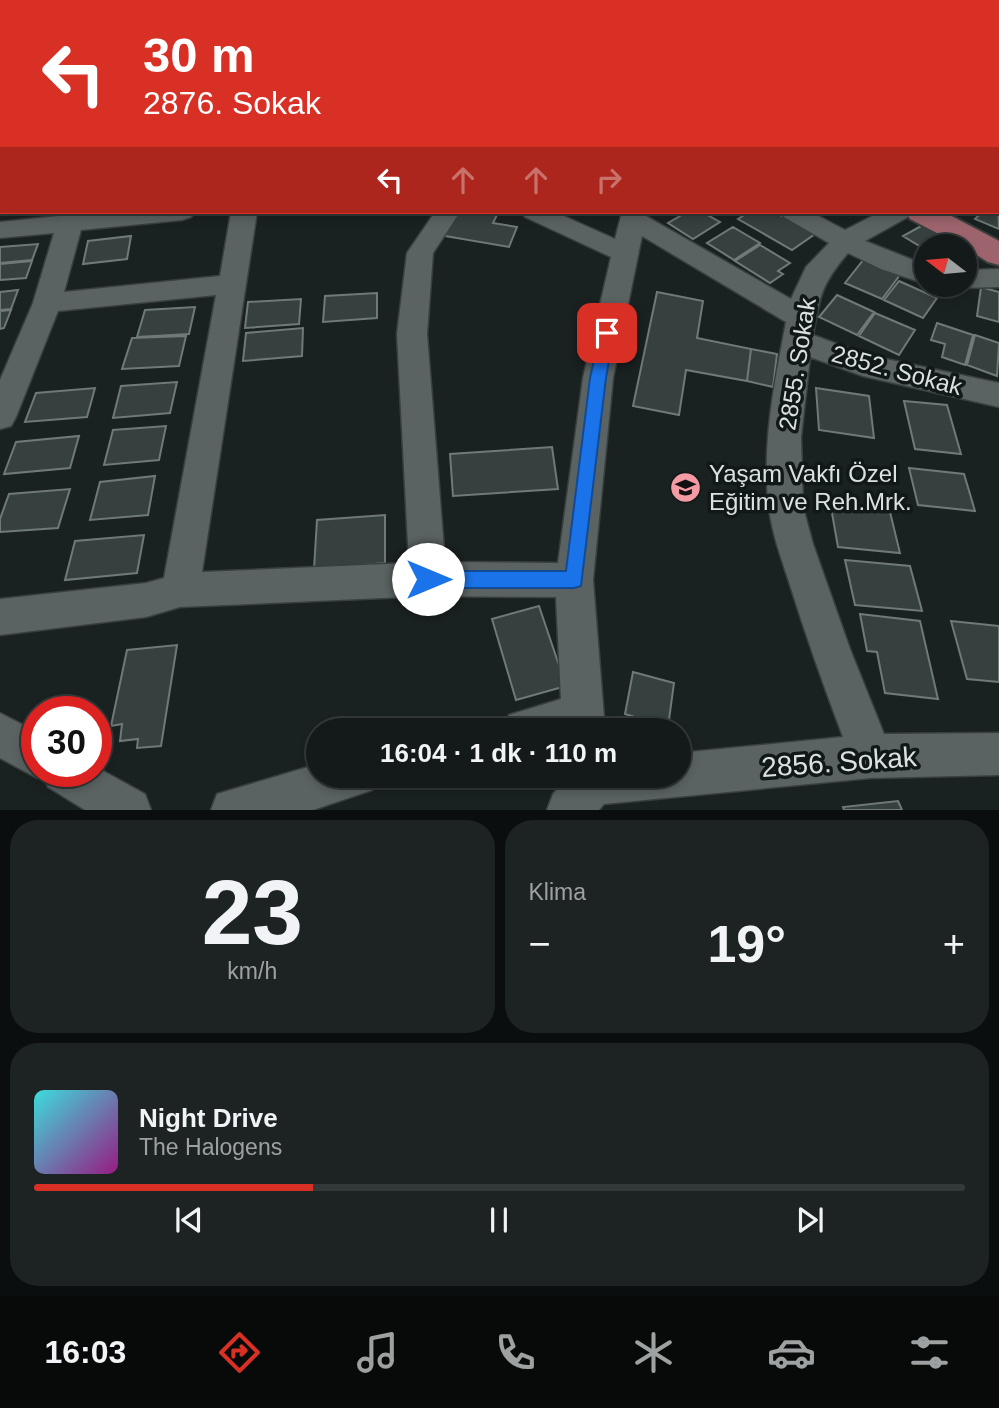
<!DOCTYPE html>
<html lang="tr">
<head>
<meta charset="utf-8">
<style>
	body { margin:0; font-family:Arial,sans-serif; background:#1d2322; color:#f1f3f6; height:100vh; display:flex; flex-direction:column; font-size:26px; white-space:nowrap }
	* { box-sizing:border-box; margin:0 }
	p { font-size:23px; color:#9da1a2 }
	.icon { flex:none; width:38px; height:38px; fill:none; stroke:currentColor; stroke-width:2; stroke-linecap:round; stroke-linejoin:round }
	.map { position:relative; height:810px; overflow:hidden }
	.side { display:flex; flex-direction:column; gap:10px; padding:10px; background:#0b0e0e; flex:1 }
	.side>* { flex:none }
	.hud { position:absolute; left:0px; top:0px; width:999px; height:214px; box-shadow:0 4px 10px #0003,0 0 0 2px #333838; background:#d93025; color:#fff; overflow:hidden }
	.needle { width:46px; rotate:286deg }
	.controls { position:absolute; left:914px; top:234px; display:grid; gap:14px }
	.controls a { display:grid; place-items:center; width:63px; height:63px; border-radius:50%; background:#141a19; box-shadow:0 4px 10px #0003,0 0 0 2px #333838; font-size:35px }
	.speed { position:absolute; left:21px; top:696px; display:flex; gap:14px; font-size:35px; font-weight:700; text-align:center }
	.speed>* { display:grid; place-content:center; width:91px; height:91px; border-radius:50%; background:#141a19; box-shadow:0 4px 10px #0003,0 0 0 2px #333838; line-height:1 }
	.speed .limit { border:10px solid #d22; background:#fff; color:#111 }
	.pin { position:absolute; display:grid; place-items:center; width:60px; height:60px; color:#fff; margin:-30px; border-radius:14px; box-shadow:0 4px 10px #0006 }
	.me { position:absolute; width:77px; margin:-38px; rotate:90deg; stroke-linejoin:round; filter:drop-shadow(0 0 5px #0008) }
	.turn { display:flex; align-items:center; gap:24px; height:147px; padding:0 28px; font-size:32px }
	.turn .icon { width:91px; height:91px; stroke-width:2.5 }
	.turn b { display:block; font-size:49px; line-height:60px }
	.lanes { display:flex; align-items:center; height:66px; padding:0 28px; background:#0003; justify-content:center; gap:35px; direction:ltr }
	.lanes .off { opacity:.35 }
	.big { font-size:52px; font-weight:800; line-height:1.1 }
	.side .widget { flex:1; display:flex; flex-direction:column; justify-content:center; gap:10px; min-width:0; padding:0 24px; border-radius:28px; background:#1d2322 }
	.side .dial { align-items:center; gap:0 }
	.dial b { font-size:91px; line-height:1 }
	.song { display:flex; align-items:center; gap:21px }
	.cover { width:84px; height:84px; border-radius:10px; background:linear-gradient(135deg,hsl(180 70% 55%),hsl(310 70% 35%)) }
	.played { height:7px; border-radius:4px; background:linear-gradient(90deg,#d93025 30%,#333838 30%) }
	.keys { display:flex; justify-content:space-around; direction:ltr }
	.heat { display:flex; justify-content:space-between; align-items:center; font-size:38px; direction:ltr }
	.side .tiles { flex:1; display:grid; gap:10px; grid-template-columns:1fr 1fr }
	.widget:last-child { grid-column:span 2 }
	.trip { position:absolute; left:306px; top:718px; width:385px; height:70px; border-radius:35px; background:#141a19; box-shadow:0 4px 10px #0003,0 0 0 2px #333838; font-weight:800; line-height:70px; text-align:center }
	.tabs { display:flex; height:112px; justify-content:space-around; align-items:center; background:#080a0a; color:#9da1a2 }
	.tabs .icon { width:49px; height:49px }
	.tabs .active { color:#d93025 }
	.tabs b { font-size:32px; color:#f1f3f6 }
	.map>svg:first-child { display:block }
	.building { fill:#36403e; stroke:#6f7977; stroke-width:2 }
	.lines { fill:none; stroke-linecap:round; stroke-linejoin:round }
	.minor-casing { stroke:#383f3e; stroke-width:3 }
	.major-casing { stroke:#383f3e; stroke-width:4 }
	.minor { fill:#5a6362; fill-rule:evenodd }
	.major { fill:#9d646d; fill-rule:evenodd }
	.route { fill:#1a73e8; stroke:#114b97; stroke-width:2 }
	.labels { text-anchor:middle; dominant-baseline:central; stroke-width:7; stroke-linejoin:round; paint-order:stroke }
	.street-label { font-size:24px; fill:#dbe1e0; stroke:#111918 }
	.poi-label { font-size:24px; fill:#dbe1e0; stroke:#111918; text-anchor:start }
	.near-street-label { font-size:28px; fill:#dbe1e0; stroke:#111918 }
</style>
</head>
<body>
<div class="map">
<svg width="999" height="810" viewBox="0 0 999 810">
	<rect width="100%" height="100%" fill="#1a2221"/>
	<path class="building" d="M998,204L999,229L975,219L982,212H998Z
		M457,212L497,215L493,223L517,227L509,247L445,236Z
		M687,212H702L720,222L693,239L668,223Z
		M749,212H775L815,234L792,250L738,219Z
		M923,225L959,247H926V250L903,236Z
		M733,227L760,243L734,260L707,243Z
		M131,236L127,259L83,264L88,241Z
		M38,244L32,260L0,263V247Z
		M760,245L790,263L778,271L783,274L770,283L735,261Z
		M864,259L900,275L882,299L845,283Z
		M32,261L26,278L0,280V264Z
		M899,281L937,298L923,318L884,300Z
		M981,287L999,292V322L977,316Z
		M18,290L11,309L0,310V292Z
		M657,292L703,301L697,338L751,349L747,381L686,370L679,415L633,406Z
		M377,293V318L323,322L325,296Z
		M837,295L874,312L857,335L819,317Z
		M301,299L299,324L245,328L248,302Z
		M195,307L189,334L137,337L145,310Z
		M11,310L4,328L0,329V311Z
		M875,313L915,330L899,355L859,336Z
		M937,323L973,335L965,365L942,357L945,344L931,340Z
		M303,328L302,356L243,361L246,333Z
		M975,335L999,343L997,376L967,365Z
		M186,336L179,366L122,369L132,338Z
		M751,349L777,354L773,387L747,381Z
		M177,382L170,413L113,418L121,386Z
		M95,388L87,417L25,422L36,393Z
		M816,388L869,396L874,438L819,430Z
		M904,401L947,405L961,454L915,449Z
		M166,426L159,460L104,465L113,430Z
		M79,436L70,468L4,474L16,442Z
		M552,447L558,489L453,496L450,454Z
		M909,468L964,474L975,511L918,505Z
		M155,476L148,515L90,520L100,482Z
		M70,489L58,528L0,532V519L9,494Z
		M830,502L889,508L900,553L838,547Z
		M385,515V563L314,569L317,520Z
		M144,535L137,573L65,580L75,541Z
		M845,560L910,566L922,611L855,605Z
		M539,606L566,686L516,700L492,619Z
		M860,614L920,621L938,699L885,693L877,652L867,651Z
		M951,621L999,626V682L967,679Z
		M177,645L161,746L137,748L138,739L120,741L122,724L111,726L127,650Z
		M633,672L674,683L668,727L625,714Z
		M898,801L902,810H844L843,807Z"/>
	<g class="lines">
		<defs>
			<path id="minor" d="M0,0L9,2H2L0,14Z
				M124,0H142V2H124Z
				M238,0H256L237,2Z
				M290,0H310L311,2H291Z
				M451,0H470L450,2Z
				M691,0H713L714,2H692Z
				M746,0H765L745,2Z
				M871,0H889L890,2H872Z
				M913,0H947L912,2Z
				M998,45H999V58H998Z
				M0,46H2V58H0Z
				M61,212H195L191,217L182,220L81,230L64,292L220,276L231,212H257L202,572L409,563L397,334L407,253L435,212H460L433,253L427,334L445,562L558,563L583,378L611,257L525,217L522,212H555L615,239L622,212H646V216L791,299L806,267L829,243L784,217L781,212H811L845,230L880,212H911L908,217L865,241L926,265V284L881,269L848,253C821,285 820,295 813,335L867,355L999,383V407L863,376L810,357L801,437L803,507L813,544L850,649L884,734L999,733V775L871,778L604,804L599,810H547L553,794L570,775H679V753L843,737C824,687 806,636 790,585C782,560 772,534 769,508C761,446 775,380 786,322L642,236L613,378L593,580L605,730H503L509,715L561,699L556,597L428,596L180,607L146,617L0,635V599L146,583L164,578L216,295L58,311L16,417L11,426L0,429V380L33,303L54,233L0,238V222L59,216Z
				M999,269V287L964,288L954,285H964V270Z
				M0,713L37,732V772H96V767L145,794L151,810H85L48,787L43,775L37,778L0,758Z
				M318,764V775H379L372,790L313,810H211L217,794Z"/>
			<path id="major" d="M475,0H501L502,2H476Z
				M906,212H944L999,241V265L988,262L964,247L910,219Z"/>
		</defs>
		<use href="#minor" class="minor-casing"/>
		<use href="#major" class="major-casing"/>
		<use href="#minor" class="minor"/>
		<use href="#major" class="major"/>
	</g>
	<path class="route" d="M607,327L614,333L606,378L581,586L574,588H428L421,585L418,579L421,573L428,571H566L590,378L600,333Z"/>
	<defs>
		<symbol id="school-disc" viewBox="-11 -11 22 22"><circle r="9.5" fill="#f49aa5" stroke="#111918"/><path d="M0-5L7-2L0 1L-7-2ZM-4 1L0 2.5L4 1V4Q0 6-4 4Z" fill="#111"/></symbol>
	</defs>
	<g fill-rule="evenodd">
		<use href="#school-disc" x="668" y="470" width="35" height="35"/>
	</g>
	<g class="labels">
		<g class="street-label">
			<text transform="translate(797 364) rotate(-81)">2855. Sokak</text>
			<text transform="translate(897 370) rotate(15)">2852. Sokak</text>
		</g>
		<g class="poi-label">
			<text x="709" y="473">Yaşam Vakfı Özel<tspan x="709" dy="28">Eğitim ve Reh.Mrk.</tspan></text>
		</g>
		<g class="near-street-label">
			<text transform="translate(839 762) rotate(-4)">2856. Sokak</text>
		</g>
	</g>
</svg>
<div class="controls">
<a><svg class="needle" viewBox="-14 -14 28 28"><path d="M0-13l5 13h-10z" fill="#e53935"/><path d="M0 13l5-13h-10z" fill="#9da1a2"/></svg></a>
</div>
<div class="speed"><div class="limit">30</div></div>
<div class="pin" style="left:607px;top:333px;background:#d93025"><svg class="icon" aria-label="arrive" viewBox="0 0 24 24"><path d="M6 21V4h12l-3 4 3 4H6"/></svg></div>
<svg class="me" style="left:428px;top:579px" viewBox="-20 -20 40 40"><circle r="19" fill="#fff"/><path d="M0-13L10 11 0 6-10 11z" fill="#1a73e8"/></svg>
<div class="trip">16:04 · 1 dk · 110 m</div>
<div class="hud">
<div class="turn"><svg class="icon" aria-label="left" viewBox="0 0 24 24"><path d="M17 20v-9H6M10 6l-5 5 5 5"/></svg><div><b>30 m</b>2876. Sokak</div></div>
<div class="lanes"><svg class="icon" aria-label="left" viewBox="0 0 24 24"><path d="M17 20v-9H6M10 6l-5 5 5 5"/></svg><svg class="icon off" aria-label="ahead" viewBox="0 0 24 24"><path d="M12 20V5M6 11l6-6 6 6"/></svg><svg class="icon off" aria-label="ahead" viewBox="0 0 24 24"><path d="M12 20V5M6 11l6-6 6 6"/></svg><svg class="icon off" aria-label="right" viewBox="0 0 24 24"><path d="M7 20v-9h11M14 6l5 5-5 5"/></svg></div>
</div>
</div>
<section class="side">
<div class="tiles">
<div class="widget dial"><b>23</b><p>km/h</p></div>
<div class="widget"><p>Klima</p>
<div class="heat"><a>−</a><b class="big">19°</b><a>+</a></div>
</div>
<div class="widget">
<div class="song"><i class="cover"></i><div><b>Night Drive</b><p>The Halogens</p></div></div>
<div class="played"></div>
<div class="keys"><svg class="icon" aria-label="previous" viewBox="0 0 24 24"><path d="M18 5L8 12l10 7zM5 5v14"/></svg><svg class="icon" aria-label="pause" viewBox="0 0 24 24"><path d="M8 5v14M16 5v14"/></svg><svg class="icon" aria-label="next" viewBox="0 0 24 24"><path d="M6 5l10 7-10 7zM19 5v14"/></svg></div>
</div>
</div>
</section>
<nav class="tabs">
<b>16:03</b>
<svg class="icon active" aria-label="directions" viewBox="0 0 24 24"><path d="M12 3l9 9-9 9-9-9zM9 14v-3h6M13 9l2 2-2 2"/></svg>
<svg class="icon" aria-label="music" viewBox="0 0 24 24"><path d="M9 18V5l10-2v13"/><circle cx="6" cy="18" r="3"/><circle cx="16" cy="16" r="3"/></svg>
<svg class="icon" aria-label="phone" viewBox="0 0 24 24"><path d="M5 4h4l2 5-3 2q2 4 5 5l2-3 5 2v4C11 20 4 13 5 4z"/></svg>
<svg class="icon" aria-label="climate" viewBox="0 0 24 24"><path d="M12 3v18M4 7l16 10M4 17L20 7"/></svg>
<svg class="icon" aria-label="car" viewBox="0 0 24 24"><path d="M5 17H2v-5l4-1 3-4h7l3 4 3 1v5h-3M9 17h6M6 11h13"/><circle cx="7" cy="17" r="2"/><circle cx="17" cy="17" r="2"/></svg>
<svg class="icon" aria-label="filters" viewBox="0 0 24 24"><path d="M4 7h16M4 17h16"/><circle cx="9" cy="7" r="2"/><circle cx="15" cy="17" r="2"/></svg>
</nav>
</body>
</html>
